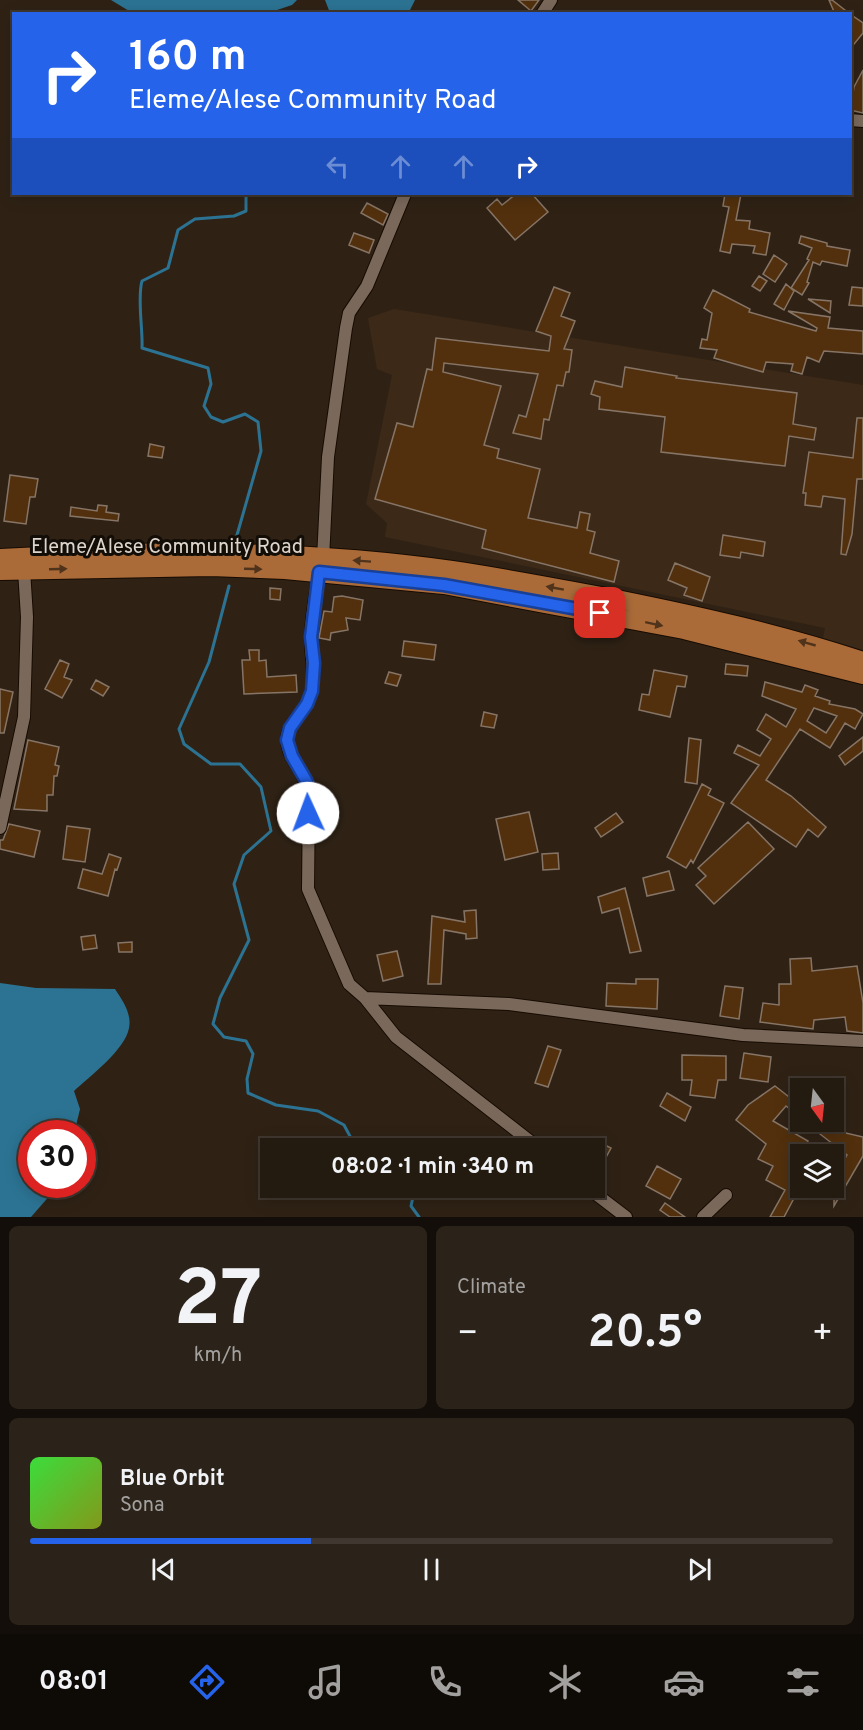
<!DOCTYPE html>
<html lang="en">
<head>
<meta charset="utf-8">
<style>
	body { margin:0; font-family:Overpass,sans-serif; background:#2b2319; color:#f1f3f6; height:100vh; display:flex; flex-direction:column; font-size:22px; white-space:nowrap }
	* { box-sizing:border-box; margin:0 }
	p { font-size:20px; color:#a3a19f }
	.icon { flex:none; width:33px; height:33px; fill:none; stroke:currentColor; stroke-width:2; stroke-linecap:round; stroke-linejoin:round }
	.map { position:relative; height:1217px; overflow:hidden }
	.side { display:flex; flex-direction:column; gap:9px; padding:9px; background:#130e09; flex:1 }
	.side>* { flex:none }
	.top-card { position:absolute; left:12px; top:12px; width:840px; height:183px; border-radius:0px; box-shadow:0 3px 15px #0003,0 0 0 2px #403830; background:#2563eb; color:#fff; overflow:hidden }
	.needle { width:39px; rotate:165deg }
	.controls { position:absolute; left:790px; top:1078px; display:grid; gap:12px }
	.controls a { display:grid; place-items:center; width:54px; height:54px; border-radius:0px; background:#231a10; box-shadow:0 3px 15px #0003,0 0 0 2px #403830; font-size:30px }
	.speed { position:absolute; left:18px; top:1120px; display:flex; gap:12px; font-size:30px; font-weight:700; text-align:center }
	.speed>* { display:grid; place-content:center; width:78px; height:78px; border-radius:50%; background:#231a10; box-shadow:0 3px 15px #0003,0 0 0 2px #403830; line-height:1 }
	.speed .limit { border:9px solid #d22; background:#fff; color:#111 }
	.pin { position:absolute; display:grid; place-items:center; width:51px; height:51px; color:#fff; margin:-26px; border-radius:12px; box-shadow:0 3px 9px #0006 }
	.me { position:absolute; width:66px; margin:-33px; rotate:358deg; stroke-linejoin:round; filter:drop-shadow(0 0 4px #0008) }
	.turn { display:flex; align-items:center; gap:21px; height:126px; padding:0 18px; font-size:27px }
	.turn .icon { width:78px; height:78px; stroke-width:2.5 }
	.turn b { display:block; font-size:42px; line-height:51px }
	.lanes { display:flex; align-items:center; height:57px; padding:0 18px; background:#0003; justify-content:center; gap:30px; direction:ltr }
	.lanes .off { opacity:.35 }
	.big { font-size:45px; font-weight:700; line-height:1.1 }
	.side .tile { flex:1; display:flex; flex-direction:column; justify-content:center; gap:9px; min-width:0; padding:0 21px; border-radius:9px; background:#2b2319 }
	.side .dial { align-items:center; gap:0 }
	.dial b { font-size:78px; line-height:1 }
	.song { display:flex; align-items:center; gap:18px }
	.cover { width:72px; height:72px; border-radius:9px; background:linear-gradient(135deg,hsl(120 70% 55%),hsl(70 70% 35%)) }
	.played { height:6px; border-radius:3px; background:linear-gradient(90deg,#2563eb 35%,#403830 35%) }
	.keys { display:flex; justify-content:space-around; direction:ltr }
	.heat { display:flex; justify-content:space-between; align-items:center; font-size:33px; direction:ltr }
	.side .tiles { flex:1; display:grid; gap:9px; grid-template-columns:1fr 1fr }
	.tile:last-child { grid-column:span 2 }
	.trip { position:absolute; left:260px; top:1138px; width:345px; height:60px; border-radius:0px; background:#231a10; box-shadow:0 3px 15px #0003,0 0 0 2px #403830; font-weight:700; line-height:60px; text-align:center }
	.tab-bar { display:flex; height:96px; justify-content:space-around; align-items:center; background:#0e0a06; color:#a3a19f }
	.tab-bar .icon { width:42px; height:42px }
	.tab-bar .selected { color:#2563eb }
	.tab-bar b { font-size:27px; color:#f1f3f6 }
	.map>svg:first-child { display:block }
	.built { fill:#3c2918 }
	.water { fill:#2c7393 }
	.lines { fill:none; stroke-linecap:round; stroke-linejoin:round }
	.stream { stroke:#2c7393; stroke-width:3 }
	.building { fill:#52300d; stroke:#867567; stroke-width:1.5; fill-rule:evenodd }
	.street-casing { stroke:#170b02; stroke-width:14 }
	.primary-casing { stroke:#170b02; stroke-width:20 }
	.street { stroke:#7a695b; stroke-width:12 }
	.primary { stroke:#ab6b39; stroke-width:18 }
	.oneway { fill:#50331b }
	.route-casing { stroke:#184099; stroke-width:15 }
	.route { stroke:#2563eb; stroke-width:10 }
	.labels { text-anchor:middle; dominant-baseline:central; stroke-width:6; stroke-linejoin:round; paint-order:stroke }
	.street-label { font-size:20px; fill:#ddd4cc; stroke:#130d07 }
</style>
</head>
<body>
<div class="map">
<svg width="863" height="1217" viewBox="0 0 863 1217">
	<rect width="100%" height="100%" fill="#2f2215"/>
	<path class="built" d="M394,309L863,385V650L823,638L825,628L385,537L387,523L366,504L392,375L377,369L368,318Z"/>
	<path class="water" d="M111,0H297L292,5L268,13L134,14Z
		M325,0H415L408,14L330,13Z
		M0,983L36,988L115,989C122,1000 132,1013 129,1028C125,1050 90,1076 74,1091L80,1109L74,1134H32V1185H59L31,1217H0Z"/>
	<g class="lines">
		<path class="stream" d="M235,542L261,451L258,422L245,414L223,422L211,417L204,406L211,384L208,368L142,348C143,329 137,298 142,281L168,268L178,230L195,219L234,216L246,211V194
			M229,586L209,662L179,729L184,744L211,764H240L261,787L271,831L244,855L234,884L249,940L220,998L213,1024L224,1037L246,1041L253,1054L247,1079L248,1093L276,1105L318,1111L344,1125L352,1140L364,1149
			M415,1188L411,1206L419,1217"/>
	</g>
	<path class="building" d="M518,0H539L531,11Z
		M829,0H832L850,14H835Z
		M850,14L863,23V33L850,49Z
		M863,70V113L850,110L854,87Z
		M516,194H532L548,212L515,240L487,208L497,199L502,205Z
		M725,194H741L736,220L750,221L749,229L770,233L766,255L753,253L755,246L732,244L730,253L720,251L729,207L723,206Z
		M367,203L388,214L383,225L361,213Z
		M354,233L374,240L369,253L349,245Z
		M801,236L827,243V246L850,250L847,266L822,261L820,265L813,262L807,282L809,283L802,295L791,288L809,260L807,259L812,248L799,243Z
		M774,255L787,264L775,282L763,274Z
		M759,276L767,281L760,291L752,286Z
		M786,284L794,291L784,310L774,304Z
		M554,287L570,293L561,316L575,321L564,349L572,350L569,372H566L563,386L557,385L549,420L544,419L541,439L513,433L519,415L526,417L538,374L444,363L443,372L501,386L484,445L499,449L497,458L540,469L528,518L577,528L580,512L590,514L587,530L595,532L590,553L619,561L614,582L482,548L486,530L375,499L397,423L413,427L427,369L432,370L436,338L549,351L551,336L536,331Z
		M852,287L863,288V306L849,305Z
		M713,290L750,309L749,312L816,331L817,328L788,311L830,317L828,328L863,331V354L824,351L819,362L807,357L802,374L791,371L793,364L766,362L763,372L714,358L717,350L700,348L702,339L707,340L712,313L704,308Z
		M808,299L831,301L830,313Z
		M625,367L677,376L676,378L797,393L793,424L816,428L814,440L789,436L785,466L661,452L665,417L599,409L600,397L591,394L595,381L622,387Z
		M857,418H863V479H857L852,534L846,555L841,554L845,499L823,496L821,507L805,505L806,493H803L809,452L853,458Z
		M150,444L164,447L162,458L148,456Z
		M10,475L38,479L35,497H30L26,524L4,521Z
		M98,505L107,506L106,512L119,514L118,521L70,516L71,507L97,511Z
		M723,535L765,542L763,556L741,552L740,558L720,555Z
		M675,563L710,577L702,601L684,595L687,588L668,580Z
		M270,588L281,589L280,600L270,599Z
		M342,596L363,600L360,620L346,618L348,630L331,633L330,640L319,638L324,611L332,612L334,597Z
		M404,641L436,645L434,660L402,656Z
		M249,650H259V661L266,660L267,677L296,675L297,692L244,694L242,660H250Z
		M60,660L69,664L64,677L72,680L62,698L45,689Z
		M726,664L748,666L747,676L725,674Z
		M654,670L687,676L685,687L677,686L670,717L639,710L642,694L649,695Z
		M389,672L401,675L397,686L385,683Z
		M96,680L109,687L103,696L91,689Z
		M765,682L802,692L805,685L818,690L815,696L830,701L829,704L855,709L863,714L855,729L845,723L830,748L800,729L766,780L791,796L826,827L818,837L808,829L796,847L731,803L759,765L734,753L738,745L760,756L771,739L757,730L766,714L786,727L796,709L762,696ZM814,708L837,716L826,733L807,721Z
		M0,689L13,692L4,733H0Z
		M484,712L497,715L494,728L481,726Z
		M863,737V751L845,765L839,756Z
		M689,738L701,740L697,784L685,782Z
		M28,740L59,747L55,765L59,766L57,776H54L53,795H47V811L14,809Z
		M702,784L711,789L708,795L724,803L693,863L691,860L686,868L667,857Z
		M529,812L538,852L505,860L496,819Z
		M616,813L623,822L601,837L595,828Z
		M748,822L774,849L714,904L696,885L706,876L698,868Z
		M9,824L40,831L34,857L0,849V840H3Z
		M67,826L90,829L85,862L63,859Z
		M558,853L559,869L543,870L542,854Z
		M109,854L121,858L117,870L115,869L108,896L78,888L83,869L102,874Z
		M669,871L674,890L647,896L643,878Z
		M625,888L641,951L630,953L619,908L602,913L598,897Z
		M476,910L477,938L466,939V934L444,930L441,984H428L432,916L465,922L464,911Z
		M95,935L97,948L83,950L81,937Z
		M132,942V952H119L118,943Z
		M397,951L403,976L383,981L377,955Z
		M811,958L812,971L857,966L863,1003V1033L847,1031L845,1017L814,1020L813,1029L760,1022L763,1003L779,1005V984H791L790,959Z
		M636,979H658L657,1009L606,1006L607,983L636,984Z
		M725,986L743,988L739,1019L720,1016Z
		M548,1046L561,1050L548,1087L535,1083Z
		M744,1053L771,1057L768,1082L740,1078Z
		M682,1055L726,1056V1080H718L715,1098L690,1095L692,1080H682Z
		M775,1086L793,1100L801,1091V1108L796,1114L786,1106L773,1121L808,1141L796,1161L801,1163V1185L784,1217H770L785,1190L766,1180L773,1166L758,1159L766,1144L736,1120L748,1105Z
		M667,1093L691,1107L685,1121L660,1106Z
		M821,1123L837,1127V1131L863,1137V1156L834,1206V1197L818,1188H834V1177L847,1155L820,1134Z
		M597,1141L611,1148L604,1161L594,1156Z
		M657,1166L681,1179L670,1199L646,1186Z
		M665,1203L685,1217H670L660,1210Z"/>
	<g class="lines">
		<defs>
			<path id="street" d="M542,14L551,0
				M850,120L863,121
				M323,559L328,457L346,328L349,313L367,286L405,194
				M319,572C316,593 311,615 311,637C310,656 317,677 310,697C305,713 286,723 287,741C288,759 306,774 309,792L308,889L349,984L365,998L396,1037L540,1149
				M0,828L24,717L27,617L24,570
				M365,998L509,1004L743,1035L863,1041
				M588,1188L626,1217
				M703,1217L726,1195"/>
			<path id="primary" d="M0,558C149,549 304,549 452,570C507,578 562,589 617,599C701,616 782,634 863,661
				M0,571L211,567L285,570L444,585L684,630L863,675"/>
		</defs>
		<use href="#street" class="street-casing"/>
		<use href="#primary" class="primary-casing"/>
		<use href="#street" class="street"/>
		<use href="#primary" class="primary"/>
	</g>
	<defs><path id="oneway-solid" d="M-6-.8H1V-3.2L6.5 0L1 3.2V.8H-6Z" transform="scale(1.5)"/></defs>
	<g class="oneway">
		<use href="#oneway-solid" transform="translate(362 561) rotate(-176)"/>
		<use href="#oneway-solid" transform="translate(58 569) rotate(-2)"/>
		<use href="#oneway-solid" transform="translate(253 569) rotate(2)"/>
		<use href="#oneway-solid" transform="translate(555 588) rotate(-170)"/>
		<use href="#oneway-solid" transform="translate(654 624) rotate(12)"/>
		<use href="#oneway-solid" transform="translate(807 643) rotate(-164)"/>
	</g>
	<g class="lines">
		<defs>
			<path id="route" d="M308,813L307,782L292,756L287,740L290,728L307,704L312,691L314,663L311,637L319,572L444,585L600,613"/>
		</defs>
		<use href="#route" class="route-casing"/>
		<use href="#route" class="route"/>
	</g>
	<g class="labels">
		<g class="street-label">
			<text x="167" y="548">Eleme/Alese Community Road</text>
		</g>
	</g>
</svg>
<div class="controls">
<a><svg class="needle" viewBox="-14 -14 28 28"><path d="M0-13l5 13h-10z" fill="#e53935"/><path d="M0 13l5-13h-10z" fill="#a3a19f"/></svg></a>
<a><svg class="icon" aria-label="layers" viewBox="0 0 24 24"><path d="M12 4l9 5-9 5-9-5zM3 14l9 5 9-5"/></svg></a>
</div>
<div class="speed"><div class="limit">30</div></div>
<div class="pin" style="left:600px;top:613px;background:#d93025"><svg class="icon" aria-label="arrive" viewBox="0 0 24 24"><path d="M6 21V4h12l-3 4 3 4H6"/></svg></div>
<svg class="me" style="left:308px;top:813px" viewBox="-20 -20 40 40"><circle r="19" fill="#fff"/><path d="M0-13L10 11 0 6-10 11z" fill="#2563eb"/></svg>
<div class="trip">08:02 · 1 min · 340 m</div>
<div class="top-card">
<div class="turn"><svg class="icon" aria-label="right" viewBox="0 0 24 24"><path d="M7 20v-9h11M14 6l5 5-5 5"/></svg><div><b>160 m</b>Eleme/Alese Community Road</div></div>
<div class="lanes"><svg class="icon off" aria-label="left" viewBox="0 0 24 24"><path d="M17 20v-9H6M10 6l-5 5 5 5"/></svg><svg class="icon off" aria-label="ahead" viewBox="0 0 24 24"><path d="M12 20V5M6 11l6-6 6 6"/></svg><svg class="icon off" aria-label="ahead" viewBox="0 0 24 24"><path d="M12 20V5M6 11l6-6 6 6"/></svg><svg class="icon" aria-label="right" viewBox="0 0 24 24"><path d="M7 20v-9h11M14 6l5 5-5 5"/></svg></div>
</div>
</div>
<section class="side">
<div class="tiles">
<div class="tile dial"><b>27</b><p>km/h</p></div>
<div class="tile"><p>Climate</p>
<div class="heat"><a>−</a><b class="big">20.5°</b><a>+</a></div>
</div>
<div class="tile">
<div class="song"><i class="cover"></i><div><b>Blue Orbit</b><p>Sona</p></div></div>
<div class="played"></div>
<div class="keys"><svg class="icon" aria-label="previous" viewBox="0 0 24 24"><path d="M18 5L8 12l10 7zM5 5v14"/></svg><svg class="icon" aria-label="pause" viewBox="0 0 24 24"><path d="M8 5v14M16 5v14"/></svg><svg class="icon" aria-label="next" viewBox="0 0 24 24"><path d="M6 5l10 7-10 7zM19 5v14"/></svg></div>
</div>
</div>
</section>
<nav class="tab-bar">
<b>08:01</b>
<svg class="icon selected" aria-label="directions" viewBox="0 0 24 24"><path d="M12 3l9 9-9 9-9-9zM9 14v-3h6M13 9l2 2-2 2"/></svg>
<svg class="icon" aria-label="music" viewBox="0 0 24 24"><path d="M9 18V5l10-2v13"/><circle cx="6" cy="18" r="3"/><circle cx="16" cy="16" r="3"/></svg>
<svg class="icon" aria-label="phone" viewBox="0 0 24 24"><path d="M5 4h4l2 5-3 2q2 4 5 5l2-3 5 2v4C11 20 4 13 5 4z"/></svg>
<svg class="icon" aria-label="climate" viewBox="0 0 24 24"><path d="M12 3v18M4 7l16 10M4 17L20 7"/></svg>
<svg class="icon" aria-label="car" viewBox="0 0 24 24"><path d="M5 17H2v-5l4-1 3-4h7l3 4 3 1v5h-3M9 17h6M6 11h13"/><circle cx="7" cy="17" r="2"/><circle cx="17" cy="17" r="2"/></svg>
<svg class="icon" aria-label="filters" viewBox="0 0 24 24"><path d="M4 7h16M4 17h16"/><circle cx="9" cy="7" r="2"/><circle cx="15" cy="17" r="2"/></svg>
</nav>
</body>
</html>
